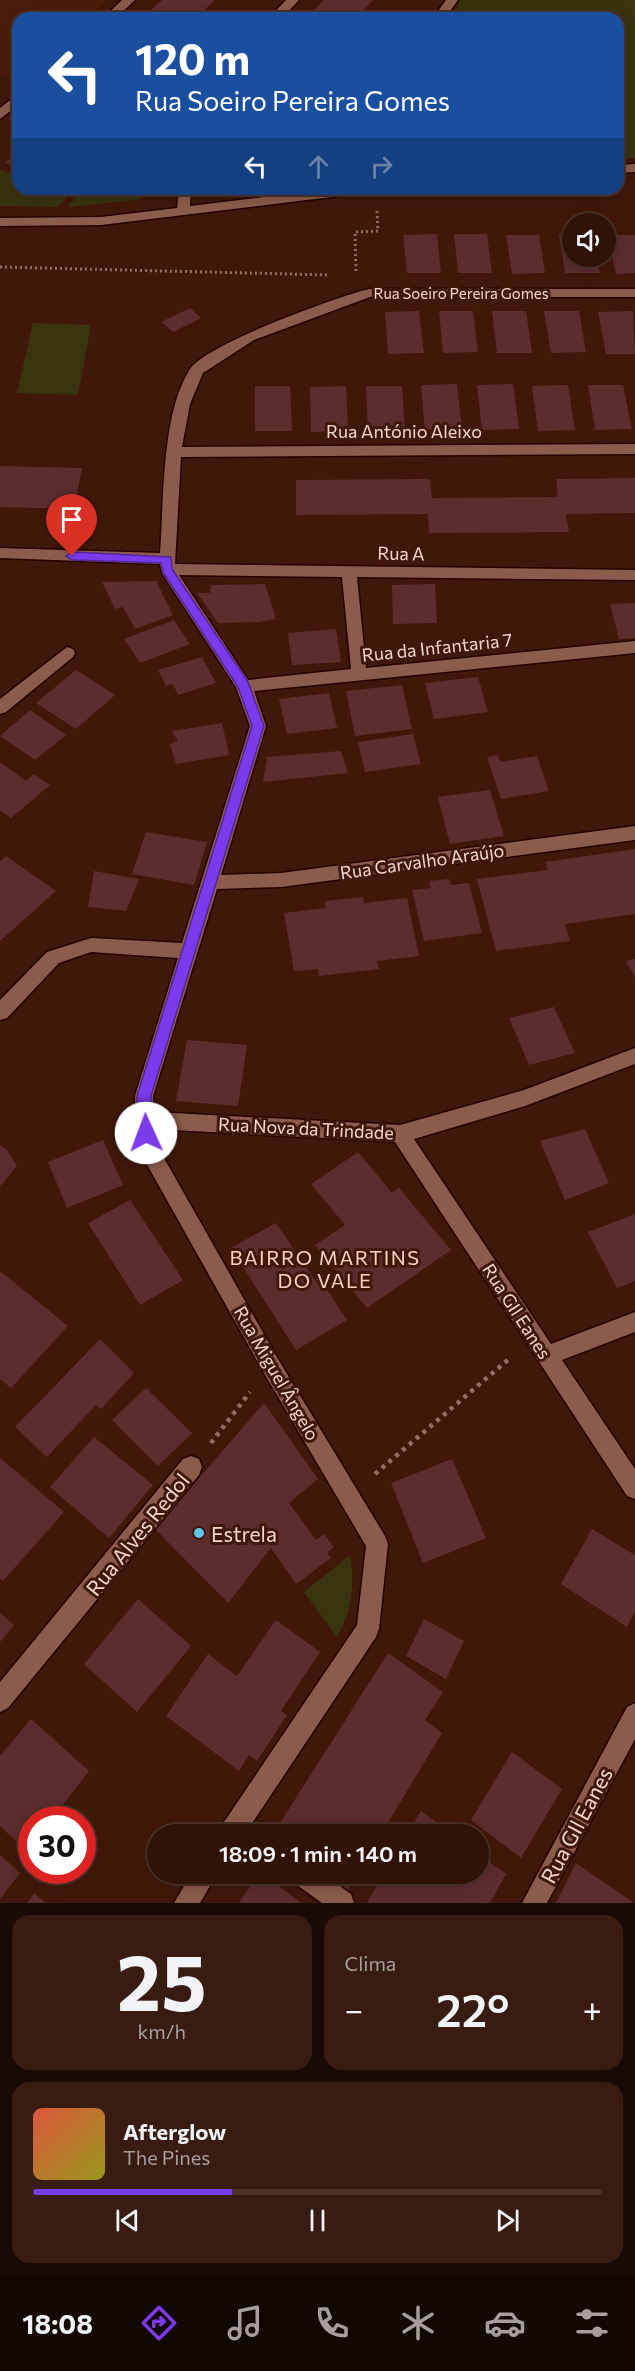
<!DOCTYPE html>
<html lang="pt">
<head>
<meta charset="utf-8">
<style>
	body { margin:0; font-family:Commissioner,sans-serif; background:#381b11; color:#f1f3f6; height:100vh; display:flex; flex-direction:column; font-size:22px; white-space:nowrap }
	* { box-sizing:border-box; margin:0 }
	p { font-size:20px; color:#a89e9b }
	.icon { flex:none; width:33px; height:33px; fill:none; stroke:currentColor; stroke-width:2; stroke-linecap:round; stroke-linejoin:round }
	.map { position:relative; height:1903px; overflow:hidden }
	.details { display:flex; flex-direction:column; gap:12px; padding:12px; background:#1a0a04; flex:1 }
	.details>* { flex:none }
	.banner { position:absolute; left:12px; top:12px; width:612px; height:183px; border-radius:18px; box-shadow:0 3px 15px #0003,0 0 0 2px #4b3228; background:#1a4fa0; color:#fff; overflow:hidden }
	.controls { position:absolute; left:562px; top:213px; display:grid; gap:12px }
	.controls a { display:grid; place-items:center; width:54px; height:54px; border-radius:50%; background:#301207; box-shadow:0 3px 15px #0003,0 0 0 2px #4b3228; font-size:30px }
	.speed { position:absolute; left:18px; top:1806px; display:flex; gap:12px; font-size:30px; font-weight:700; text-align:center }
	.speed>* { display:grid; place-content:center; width:78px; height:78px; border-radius:50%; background:#301207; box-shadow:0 3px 15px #0003,0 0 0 2px #4b3228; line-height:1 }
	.speed .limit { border:9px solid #d22; background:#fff; color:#111 }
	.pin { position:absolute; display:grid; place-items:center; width:51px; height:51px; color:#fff; margin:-62px -26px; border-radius:50% 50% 50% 0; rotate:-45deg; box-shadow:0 0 6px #0007 }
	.pin .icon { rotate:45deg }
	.me { position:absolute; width:66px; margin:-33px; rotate:358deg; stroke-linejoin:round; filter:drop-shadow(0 0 4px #0008) }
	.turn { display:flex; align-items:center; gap:21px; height:126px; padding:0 24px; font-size:27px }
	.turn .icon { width:78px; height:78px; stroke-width:2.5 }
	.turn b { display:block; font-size:42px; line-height:51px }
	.lanes { display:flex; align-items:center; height:57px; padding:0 24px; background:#0003; justify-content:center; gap:30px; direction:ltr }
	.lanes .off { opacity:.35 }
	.big { font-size:45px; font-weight:600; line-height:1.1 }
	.details .card { flex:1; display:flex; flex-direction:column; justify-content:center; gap:9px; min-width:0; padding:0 21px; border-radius:18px; background:#381b11 }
	.details .dial { align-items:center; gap:0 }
	.dial b { font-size:78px; line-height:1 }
	.song { display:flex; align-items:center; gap:18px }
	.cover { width:72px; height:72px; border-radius:9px; background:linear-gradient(135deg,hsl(10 70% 55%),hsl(60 70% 35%)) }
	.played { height:6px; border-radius:3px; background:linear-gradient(90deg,#7c3aed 35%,#4b3228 35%) }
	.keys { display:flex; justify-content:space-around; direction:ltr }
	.heat { display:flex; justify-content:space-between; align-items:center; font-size:33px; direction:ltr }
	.details .tiles { flex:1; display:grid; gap:12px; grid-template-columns:1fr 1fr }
	.card:last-child { grid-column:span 2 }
	.trip { position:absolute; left:147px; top:1824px; width:342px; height:60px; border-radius:30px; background:#301207; box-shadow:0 3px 15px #0003,0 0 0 2px #4b3228; font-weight:600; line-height:60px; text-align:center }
	.dock { display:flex; height:96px; justify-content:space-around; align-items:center; background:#130703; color:#a89e9b }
	.dock .icon { width:42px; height:42px }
	.dock .current { color:#7c3aed }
	.dock b { font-size:27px; color:#f1f3f6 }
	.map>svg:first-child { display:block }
	.built { fill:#4c1c0a }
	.green { fill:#39330f }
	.building { fill:#5b2d2d }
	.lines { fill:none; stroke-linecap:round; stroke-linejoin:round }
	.minor-casing { stroke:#250100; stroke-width:3 }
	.path-far1 { stroke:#916f62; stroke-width:3; stroke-dasharray:2 3; stroke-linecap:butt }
	.path { stroke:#916f62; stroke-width:4.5; stroke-dasharray:4 5; stroke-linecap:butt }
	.minor { fill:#8b5c4b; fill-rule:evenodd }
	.route { fill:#7c3aed; stroke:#51269a; stroke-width:1.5 }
	.poi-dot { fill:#5cc7e7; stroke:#401809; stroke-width:2 }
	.labels { text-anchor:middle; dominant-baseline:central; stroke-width:6; stroke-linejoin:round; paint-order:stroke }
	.far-street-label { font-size:15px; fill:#f3d7ce; stroke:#401809 }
	.street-label { font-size:18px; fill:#f3d7ce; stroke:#401809 }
	.neighbourhood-label { font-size:20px; letter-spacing:1.5px; fill:#fcd0c1; stroke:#401809 }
	.near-poi-label { font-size:21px; fill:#f3d7ce; stroke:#401809; text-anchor:start }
	.near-street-label { font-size:21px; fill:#f3d7ce; stroke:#401809 }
</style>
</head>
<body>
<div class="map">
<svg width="635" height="1903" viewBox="0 0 635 1903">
	<rect width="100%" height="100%" fill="#401809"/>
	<path class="built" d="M0,0H107L87,18H18V73L0,76Z"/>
	<path class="green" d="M459,0H635V158L618,159V18H455Z
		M0,170L18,176V189H61L71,192L60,205L55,207L0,206Z
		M85,189H155L137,200L70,207L68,205Z
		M33,323L91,325L78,395L17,393Z
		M350,1555C355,1585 352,1611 337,1637L304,1592Z"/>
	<path class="building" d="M162,0H215L196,18H142Z
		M324,0H373L356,18H306Z
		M18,151V167L5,163Z
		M437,234L441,273H407L403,235Z
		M454,234H487L492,273H458Z
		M559,234H573V256H596L600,273H565Z
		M506,235H539L545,273L512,274Z
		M608,235H635V273L616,274Z
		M190,308L201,318L173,332L161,322Z
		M419,311L424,353L388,354L385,312Z
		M439,311H473L478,352L443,353Z
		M492,311H526L532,353H497Z
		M544,311H579L586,352L551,353Z
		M633,311L635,354H606L598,312Z
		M457,384L462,429L425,430L421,385Z
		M513,384L519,429L482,430L477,385Z
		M568,385L575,430L538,431L532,386Z
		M588,385H623L632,429L595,430Z
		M255,386H290L292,431H255Z
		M346,386L348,431L311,432L310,387Z
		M366,386H402L405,431H368Z
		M0,466L82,468L74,509L0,507Z
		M635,478V513L566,514L569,532L429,533L428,514L296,515V480L430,479L432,498L558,497L556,479Z
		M156,581L173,615L135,629L123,607L115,609L102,582Z
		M265,584L276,619L258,622L218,623L197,593H210L211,585Z
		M435,584L437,623L393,624L392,585Z
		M635,603V638L619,639L610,604Z
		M174,620L190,644L140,663L124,639Z
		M336,629L341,662L292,665L288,633Z
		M202,657L216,683L178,695L173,684L166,686L158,670Z
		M76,670L115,695L76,729L36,703Z
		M478,677L488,712L434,719L425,683Z
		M402,685L412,729L355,736L346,691Z
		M329,693L337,728L287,734L279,699Z
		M30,710L66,735L35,760L0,736Z
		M222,723L229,755L176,764L170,744L178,741L172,731Z
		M413,734L421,764L365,772L358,742Z
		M341,751L348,773L263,782L267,757Z
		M498,755L500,762L537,756L549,791L501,799L487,757Z
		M0,762L26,781L34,774L50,785L11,818L0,810Z
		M490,790L504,836L450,844L438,797Z
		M146,832L207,842L194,885L132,874Z
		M635,849V914L565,924L570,941L496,951L477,879L548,870L545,862Z
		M6,856L56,891L0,941V861Z
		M94,871L139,879L126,911L88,907Z
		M449,879L451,885L469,883L482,933L424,941L412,890L431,888L429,881Z
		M363,897L364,903L407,898L419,956L377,961L379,969L319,976L318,969L294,971L284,913L326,908L325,901Z
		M635,959V977L626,961Z
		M554,1007L575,1053L529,1065L509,1018Z
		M187,1040L247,1045L238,1106L176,1101Z
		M585,1129L609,1183L565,1200L540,1141Z
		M103,1140L123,1185L67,1208L48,1162Z
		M0,1145L7,1150L17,1166L0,1186Z
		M358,1152L392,1193L399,1188L451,1250L367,1308L315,1245L345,1225L311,1184Z
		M130,1200L183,1280L140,1305L88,1223Z
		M635,1214V1281L617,1288L588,1232Z
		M276,1223L316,1282L320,1279L347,1320L296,1350L231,1248Z
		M0,1271L68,1326L11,1388L0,1379Z
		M100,1339L134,1373L101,1409L96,1405L47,1457L15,1427Z
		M146,1388L192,1433L158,1466L112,1420Z
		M264,1403L318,1479L289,1503L316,1540L324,1534L334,1547L327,1553L331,1558L296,1584L271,1548L228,1603L155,1529Z
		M94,1437L153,1485L109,1538L50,1487Z
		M0,1458L64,1512L3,1581L0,1578Z
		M452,1459L486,1538L423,1563L391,1483Z
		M592,1529L635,1555V1611L627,1627L561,1584Z
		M138,1599L191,1646L137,1712L84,1664Z
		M0,1613L14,1625L0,1642Z
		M424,1619L464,1641L446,1679L406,1656Z
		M276,1620L320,1652L281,1711L287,1715L257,1761L249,1755L239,1771L166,1716L208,1654L237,1676Z
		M388,1653L443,1692L425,1720L442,1733L381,1834H273Z
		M31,1719L89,1771L51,1820H32V1844L26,1851L0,1826V1756Z
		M512,1752L562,1789L521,1858L471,1820Z
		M421,1811L453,1834H407Z
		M478,1854L506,1874L490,1903H367L384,1874H478Z
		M0,1855L20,1873L0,1899Z
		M576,1863L634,1903H556Z
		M258,1874H263L301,1903H239Z
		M324,1874H358L347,1891Z
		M34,1893L46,1903H27Z"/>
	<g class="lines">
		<defs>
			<path id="minor" d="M122,0H135L116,18H103Z
				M286,0H299L282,18H269Z
				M446,0H458L445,18H433Z
				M18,94V105L0,119V108Z
				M635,164V172L618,173V165Z
				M179,189H191L190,206L332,189H370L364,193L101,225L0,226V218L101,217L177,208Z
				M369,289H635V297H370L254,340L203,373L190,404L182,447L635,444V454L181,457L175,564L635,570V580L357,577L366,668L635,641V653L254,691L266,726L221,875L281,873L635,826V840L281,887L217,889L153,1096L154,1112L400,1125L524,1090L635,1048V1064L525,1106L414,1139L551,1344L635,1312V1332L562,1360L635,1469V1499L627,1496L395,1142L155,1129L156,1144L278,1359L385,1536L388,1544L379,1629L376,1637L245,1834H219L222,1825L357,1625L366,1546L264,1373L136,1145L135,1096L178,958L91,952L59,963L7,1018L0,1020V1000L47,952L91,938L182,943L250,726L236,687L162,573L160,564L0,558V548L160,553C164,501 161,414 190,369C207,344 336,297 369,289ZM179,575L342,577L351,669L248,680Z
				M67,647L73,649L75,653L73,657L6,712L0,714V699Z
				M191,1456L199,1459L202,1467L199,1475L8,1708L0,1712V1682L183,1459Z
				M635,1703V1739L547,1903H522L627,1707Z
				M191,1874H217L200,1903H174Z
				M291,1874H323L351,1894L354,1903H322L294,1883Z"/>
		</defs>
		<use href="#minor" class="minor-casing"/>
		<path class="path-far1" d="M0,267L329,275
			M356,271L355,232L378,231L377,211"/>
		<path class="path" d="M211,1443L250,1392
			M375,1474L510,1358"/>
		<use href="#minor" class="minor"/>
	</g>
	<path class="route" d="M72,552L171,557L172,569L248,682L264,726L151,1096L153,1133L146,1139L138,1133L137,1096L252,726L238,687L163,572L161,563L72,560L66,556Z"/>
	<circle class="poi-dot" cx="199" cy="1533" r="6"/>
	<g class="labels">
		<g class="far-street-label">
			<text x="461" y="293">Rua Soeiro Pereira Gomes</text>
		</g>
		<g class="street-label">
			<text x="404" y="431">Rua António Aleixo</text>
			<text transform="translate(401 553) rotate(1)">Rua A</text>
			<text transform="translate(437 647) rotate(-6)">Rua da Infantaria 7</text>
			<text transform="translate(422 861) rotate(-8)">Rua Carvalho Araújo</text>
			<text transform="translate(306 1128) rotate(3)">Rua Nova da Trindade</text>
			<text transform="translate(517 1311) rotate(57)">Rua GIl Eanes</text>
			<text transform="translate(277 1373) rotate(60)">Rua Miguel Ângelo</text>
		</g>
		<g class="neighbourhood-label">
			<text x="325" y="1257">BAIRRO MARTINS<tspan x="325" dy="23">DO VALE</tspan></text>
		</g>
		<g class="near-poi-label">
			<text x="211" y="1533">Estrela</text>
		</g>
		<g class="near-street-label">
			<text transform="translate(137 1534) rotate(-51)">Rua Alves Redol</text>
			<text transform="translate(576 1825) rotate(-62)">Rua GIl Eanes</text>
		</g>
	</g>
</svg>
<div class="controls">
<a><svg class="icon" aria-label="sound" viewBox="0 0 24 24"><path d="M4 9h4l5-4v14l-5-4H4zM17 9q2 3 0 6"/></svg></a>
</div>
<div class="speed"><div class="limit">30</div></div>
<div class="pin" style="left:72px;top:556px;background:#d93025"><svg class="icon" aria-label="arrive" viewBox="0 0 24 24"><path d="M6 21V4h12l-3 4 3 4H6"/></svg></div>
<svg class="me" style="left:146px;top:1133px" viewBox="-20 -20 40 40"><circle r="19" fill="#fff"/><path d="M0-13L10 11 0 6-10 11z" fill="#7c3aed"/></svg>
<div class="trip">18:09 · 1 min · 140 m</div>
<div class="banner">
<div class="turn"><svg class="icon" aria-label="left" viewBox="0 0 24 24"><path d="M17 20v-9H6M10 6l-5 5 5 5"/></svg><div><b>120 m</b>Rua Soeiro Pereira Gomes</div></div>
<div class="lanes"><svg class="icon" aria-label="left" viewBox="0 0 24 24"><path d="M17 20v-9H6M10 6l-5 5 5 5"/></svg><svg class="icon off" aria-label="ahead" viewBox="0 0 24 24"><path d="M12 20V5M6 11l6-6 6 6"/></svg><svg class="icon off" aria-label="right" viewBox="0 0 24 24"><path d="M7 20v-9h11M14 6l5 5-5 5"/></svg></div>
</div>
</div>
<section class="details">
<div class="tiles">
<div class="card dial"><b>25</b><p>km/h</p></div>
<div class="card"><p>Clima</p>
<div class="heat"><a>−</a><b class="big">22°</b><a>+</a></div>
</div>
<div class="card">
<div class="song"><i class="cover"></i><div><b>Afterglow</b><p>The Pines</p></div></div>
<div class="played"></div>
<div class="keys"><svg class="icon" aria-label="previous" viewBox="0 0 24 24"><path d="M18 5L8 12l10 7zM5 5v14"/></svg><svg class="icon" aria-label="pause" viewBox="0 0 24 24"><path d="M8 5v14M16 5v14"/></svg><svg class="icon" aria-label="next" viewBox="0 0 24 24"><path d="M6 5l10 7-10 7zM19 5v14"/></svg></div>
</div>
</div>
</section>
<nav class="dock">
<b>18:08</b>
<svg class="icon current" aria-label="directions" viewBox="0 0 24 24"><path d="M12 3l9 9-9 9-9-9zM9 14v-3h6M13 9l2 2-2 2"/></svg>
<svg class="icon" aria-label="music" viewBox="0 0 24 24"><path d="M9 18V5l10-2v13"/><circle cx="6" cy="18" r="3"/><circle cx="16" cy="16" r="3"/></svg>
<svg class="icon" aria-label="phone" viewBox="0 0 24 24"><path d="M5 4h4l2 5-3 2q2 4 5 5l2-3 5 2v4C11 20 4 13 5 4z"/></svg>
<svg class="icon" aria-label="climate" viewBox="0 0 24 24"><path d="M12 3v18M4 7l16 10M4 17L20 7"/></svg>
<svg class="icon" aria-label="car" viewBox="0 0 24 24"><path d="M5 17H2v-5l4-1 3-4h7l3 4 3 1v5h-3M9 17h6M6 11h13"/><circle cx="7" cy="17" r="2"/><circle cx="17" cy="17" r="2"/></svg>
<svg class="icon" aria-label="filters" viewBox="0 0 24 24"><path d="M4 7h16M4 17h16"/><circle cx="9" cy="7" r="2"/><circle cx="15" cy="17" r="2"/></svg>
</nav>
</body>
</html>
